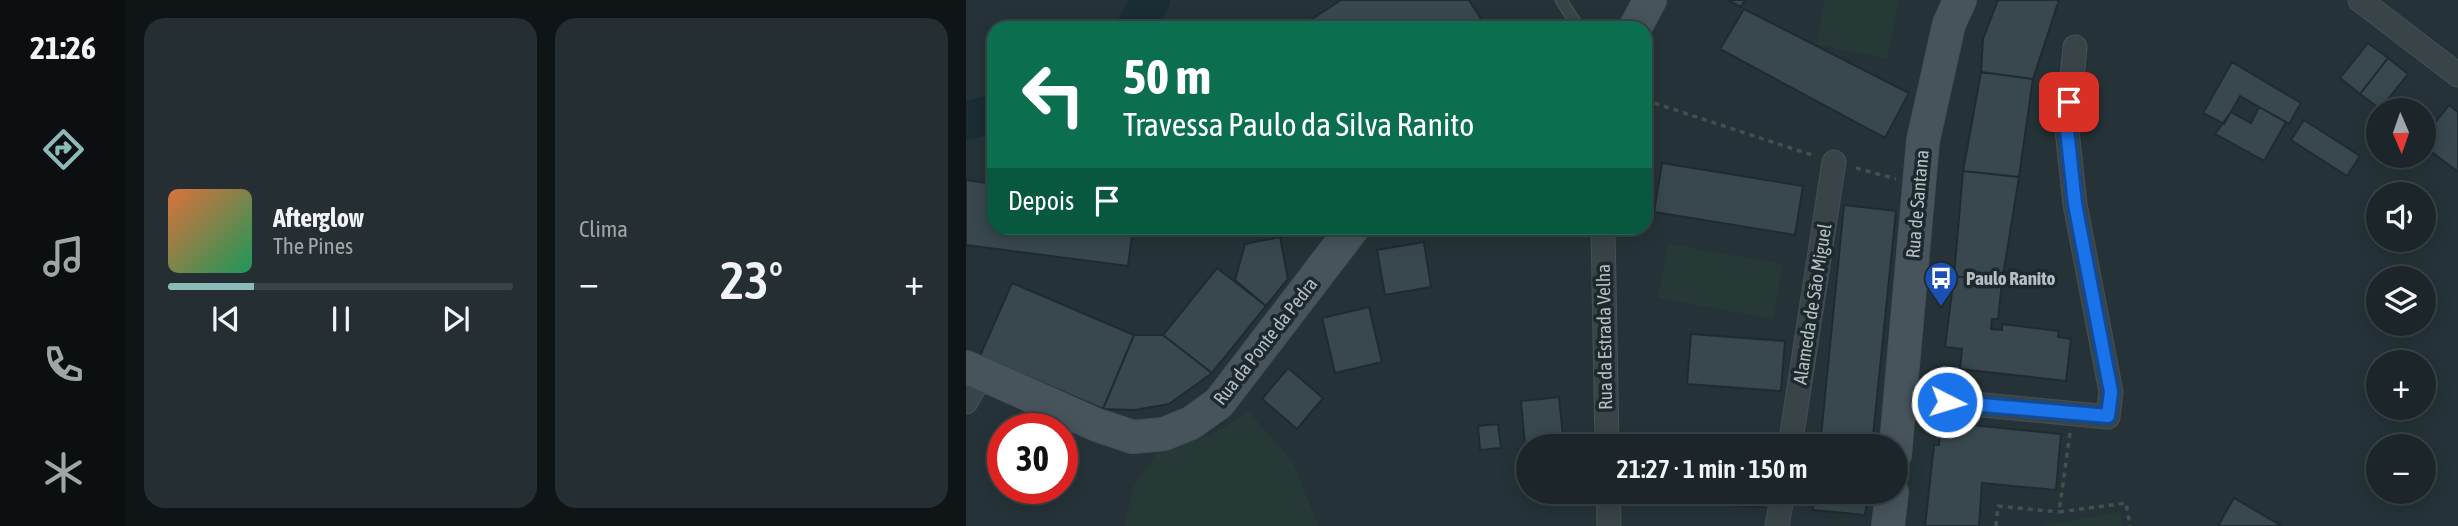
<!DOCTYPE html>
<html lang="pt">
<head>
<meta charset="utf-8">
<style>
	body { margin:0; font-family:"Asap Condensed",sans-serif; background:#252e32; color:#f1f3f6; height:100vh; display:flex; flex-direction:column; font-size:26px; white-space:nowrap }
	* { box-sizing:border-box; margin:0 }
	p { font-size:23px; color:#a0a5a8 }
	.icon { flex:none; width:38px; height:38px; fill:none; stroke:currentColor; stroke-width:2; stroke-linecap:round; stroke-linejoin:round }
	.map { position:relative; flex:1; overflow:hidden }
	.panel { display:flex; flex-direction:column; gap:18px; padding:18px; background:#0f1517; width:840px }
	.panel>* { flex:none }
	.banner { position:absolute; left:21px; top:21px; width:665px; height:214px; border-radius:21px; box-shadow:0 4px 18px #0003,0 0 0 2px #3a4347; background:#0b6e4f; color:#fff; overflow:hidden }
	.needle { width:46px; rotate:178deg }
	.controls { position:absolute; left:1400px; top:98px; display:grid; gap:14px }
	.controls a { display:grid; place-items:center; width:70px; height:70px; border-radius:50%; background:#1c262a; box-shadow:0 4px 18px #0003,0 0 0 2px #3a4347; font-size:35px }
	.speed { position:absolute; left:21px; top:413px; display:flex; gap:14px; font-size:35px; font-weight:700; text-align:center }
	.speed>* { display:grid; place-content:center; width:91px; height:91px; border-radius:50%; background:#1c262a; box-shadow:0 4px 18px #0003,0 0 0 2px #3a4347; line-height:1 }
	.speed .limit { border:10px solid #d22; background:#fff; color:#111 }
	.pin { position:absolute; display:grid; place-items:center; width:60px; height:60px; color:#fff; margin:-30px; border-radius:14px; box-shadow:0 4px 10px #0006 }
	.me { position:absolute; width:77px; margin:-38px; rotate:95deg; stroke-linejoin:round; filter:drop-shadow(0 0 5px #0008) }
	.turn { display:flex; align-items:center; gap:24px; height:147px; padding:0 21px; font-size:32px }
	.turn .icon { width:91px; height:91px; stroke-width:2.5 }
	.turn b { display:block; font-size:49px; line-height:60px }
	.then { display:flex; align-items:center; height:66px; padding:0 21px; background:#0003; gap:14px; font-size:26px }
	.big { font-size:52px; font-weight:600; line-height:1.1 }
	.panel .tile { flex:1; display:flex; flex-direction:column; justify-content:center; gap:10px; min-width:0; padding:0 24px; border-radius:21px; background:#252e32 }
	.song { display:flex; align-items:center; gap:21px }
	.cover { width:84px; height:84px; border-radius:10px; background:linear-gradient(135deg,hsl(20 70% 55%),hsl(150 70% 35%)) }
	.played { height:7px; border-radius:4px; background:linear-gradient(90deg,#8bbbb9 25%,#3a4347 25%) }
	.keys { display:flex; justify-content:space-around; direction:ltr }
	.heat { display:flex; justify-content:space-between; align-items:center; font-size:38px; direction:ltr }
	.panel .tiles { flex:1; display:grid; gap:18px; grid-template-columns:repeat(2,1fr) }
	.trip { position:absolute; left:550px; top:434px; width:392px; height:70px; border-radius:35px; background:#1c262a; box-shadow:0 4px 18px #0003,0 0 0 2px #3a4347; font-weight:600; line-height:70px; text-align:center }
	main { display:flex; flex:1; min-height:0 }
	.tabs { display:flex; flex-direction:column; width:126px; justify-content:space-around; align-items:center; background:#0b0f11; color:#a0a5a8 }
	.tabs .icon { width:49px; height:49px }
	.tabs .on { color:#8bbbb9 }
	.tabs b { font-size:32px; color:#f1f3f6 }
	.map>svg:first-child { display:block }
	.green { fill:#273936 }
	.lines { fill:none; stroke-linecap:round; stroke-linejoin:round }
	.river { stroke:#1a2d34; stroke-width:38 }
	.building { fill:#38484e; stroke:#202b2f; stroke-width:2 }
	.lane-casing { stroke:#455055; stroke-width:13 }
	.street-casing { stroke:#455055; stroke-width:25 }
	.secondary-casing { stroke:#455055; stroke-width:34 }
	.path { stroke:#40514e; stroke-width:3.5; stroke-dasharray:5 5; stroke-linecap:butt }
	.lane { stroke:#394449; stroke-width:10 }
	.street { stroke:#394449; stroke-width:23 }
	.secondary { stroke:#47545b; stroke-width:32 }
	.route-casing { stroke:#114b97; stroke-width:18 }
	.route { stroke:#1a73e8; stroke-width:12 }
	.labels { text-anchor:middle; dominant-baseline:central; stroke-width:7; stroke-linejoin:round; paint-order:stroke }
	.street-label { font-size:19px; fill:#b4bfc4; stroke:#1e292d }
	.poi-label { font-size:19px; font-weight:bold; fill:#b4bfc4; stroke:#1e292d; text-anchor:start }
</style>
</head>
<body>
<main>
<nav class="tabs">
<b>21:26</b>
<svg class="icon on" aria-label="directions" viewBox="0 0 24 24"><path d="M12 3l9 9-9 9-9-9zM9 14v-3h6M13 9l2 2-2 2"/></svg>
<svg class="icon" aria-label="music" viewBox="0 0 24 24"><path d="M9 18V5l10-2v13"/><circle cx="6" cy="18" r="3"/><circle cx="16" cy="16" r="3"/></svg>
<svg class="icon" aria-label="phone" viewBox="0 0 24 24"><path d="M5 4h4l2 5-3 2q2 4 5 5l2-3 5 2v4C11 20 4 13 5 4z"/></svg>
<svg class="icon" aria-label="climate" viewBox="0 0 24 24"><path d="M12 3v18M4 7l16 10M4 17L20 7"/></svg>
</nav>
<section class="panel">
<div class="tiles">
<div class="tile">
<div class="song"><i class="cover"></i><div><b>Afterglow</b><p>The Pines</p></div></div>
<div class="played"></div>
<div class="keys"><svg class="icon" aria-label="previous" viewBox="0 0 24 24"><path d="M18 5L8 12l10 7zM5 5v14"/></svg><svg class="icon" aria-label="pause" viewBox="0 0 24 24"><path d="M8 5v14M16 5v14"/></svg><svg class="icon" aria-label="next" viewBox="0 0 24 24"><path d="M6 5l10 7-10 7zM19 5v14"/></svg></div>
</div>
<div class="tile"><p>Clima</p>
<div class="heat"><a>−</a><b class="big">23°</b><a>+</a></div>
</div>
</div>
</section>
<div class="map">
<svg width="1492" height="526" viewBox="0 0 1492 526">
	<rect width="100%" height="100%" fill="#253338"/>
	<path class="green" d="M859,0H933L921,59L850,44Z
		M702,244L817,264L807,319L692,298Z
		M283,412L327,462L352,526H158L168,486L193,450L245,435Z
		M1154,512L1157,526H1072Z"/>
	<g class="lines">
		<path class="river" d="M169,28L185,0
			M0,121L28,113"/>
	</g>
	<path class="building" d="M375,0H503L521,28H332Z
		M762,0H779L775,7Z
		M1032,0H1093L1067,79L1015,72L1017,39Z
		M778,9L943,93L919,138L754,49Z
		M1402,43L1422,58L1394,94L1374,78Z
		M1422,58L1442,74L1414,109L1394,94Z
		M1266,62L1335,103L1323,124L1274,96L1258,124L1237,113Z
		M1015,72L1067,79L1053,177L997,171Z
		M1483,105L1492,112V172L1458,146V137Z
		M1293,107L1320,122L1298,161L1249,134L1265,112L1285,123Z
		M1338,120L1394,156L1381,176L1325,140Z
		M696,163L837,186L829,235L688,212Z
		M997,171L1053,177L1036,282L988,276Z
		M0,180L28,184V228H167L162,266L0,245Z
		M878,205L930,211L906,446H854Z
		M314,237L322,279L300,306L269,280L279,244Z
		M458,242L465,287L419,295L411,250Z
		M251,268L300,306L246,373L197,335Z
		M988,276L1036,282L1032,319H1026L1025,329L1036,330V324L1093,331L1092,337L1105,339L1100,381L994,369L996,349L979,347Z
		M46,283L168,335L137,409L14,356Z
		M403,307L416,362L369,373L356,318Z
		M725,334L819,341L815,391L721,384Z
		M168,335H197L246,373L203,404L169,410L137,409Z
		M322,368L357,398L331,429L296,399Z
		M593,397L598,446H562L560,457L555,401Z
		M975,422L1095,434L1090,490L1016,483L1013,526H959L968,445H973Z
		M532,424L535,448L514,450L512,426Z
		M712,492H808L807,508L711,501Z
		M849,492H902L899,515L847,510Z
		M1268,498L1316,526H1252Z"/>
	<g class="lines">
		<defs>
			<path id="lane" d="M595,0L613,28"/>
			<path id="street" d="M1394,0L1492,75
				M637,228L641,446
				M935,397L1142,417L1145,392L1109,204L1101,130L1109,47
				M0,402L15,376
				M824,446L868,162
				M642,492L643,526
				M811,526L817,492"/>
			<path id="secondary" d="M669,28L684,0
				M0,367L131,425L167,437L198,434L225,423L253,403L387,228
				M929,455L957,141L983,24L994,0
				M922,526L926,492"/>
		</defs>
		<use href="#lane" class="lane-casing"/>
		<use href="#street" class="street-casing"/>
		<use href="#secondary" class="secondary-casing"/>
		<path class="path" d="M679,100L849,156
			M890,168L930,179
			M1104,433L1093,512L1160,503L1164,526
			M1030,526L1032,506L1093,512"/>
		<use href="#lane" class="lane"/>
		<use href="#street" class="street"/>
		<use href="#secondary" class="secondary"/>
	</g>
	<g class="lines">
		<defs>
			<path id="route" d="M981,402L1142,416L1145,392L1109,204L1101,130L1103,102"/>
		</defs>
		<use href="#route" class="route-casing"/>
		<use href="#route" class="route"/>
	</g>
	<defs>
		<symbol id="bus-pin" viewBox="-11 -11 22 30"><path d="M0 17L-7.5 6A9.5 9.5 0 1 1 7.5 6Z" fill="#1a4fb4" stroke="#1e292d"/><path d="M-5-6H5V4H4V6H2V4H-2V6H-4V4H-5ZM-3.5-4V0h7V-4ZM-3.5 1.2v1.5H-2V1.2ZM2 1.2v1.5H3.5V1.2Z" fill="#fff"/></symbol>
	</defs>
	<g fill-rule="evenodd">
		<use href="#bus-pin" x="956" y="259" width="38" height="52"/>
	</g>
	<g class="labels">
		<g class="street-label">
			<text transform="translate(951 204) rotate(-85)">Rua de Santana</text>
			<text transform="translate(846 304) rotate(-81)">Alameda de São Miguel</text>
			<text transform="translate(638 337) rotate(-91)">Rua da Estrada Velha</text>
			<text transform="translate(299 341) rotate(-52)">Rua da Ponte da Pedra</text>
		</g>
		<g class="poi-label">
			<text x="1000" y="278">Paulo Ranito</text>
		</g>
	</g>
</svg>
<div class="controls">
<a><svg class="needle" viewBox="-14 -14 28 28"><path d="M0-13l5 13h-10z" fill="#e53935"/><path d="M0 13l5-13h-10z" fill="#a0a5a8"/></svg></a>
<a><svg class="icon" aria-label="sound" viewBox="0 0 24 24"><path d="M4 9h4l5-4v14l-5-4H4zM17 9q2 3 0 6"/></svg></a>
<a><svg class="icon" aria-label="layers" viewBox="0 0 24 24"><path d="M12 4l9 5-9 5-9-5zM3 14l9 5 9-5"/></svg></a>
<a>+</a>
<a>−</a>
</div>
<div class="speed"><div class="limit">30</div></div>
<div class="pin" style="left:1103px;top:102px;background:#d93025"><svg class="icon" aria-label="arrive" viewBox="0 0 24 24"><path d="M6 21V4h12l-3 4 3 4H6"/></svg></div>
<svg class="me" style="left:981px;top:402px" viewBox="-20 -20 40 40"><circle r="17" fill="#1a73e8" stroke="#fff" stroke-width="3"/><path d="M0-11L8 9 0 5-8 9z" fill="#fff"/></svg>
<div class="trip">21:27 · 1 min · 150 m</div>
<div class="banner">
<div class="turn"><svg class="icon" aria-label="left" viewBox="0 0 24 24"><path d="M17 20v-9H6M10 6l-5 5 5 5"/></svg><div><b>50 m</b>Travessa Paulo da Silva Ranito</div></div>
<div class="then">Depois<svg class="icon" aria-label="arrive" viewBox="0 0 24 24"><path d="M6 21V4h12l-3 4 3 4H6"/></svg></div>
</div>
</div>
</main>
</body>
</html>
